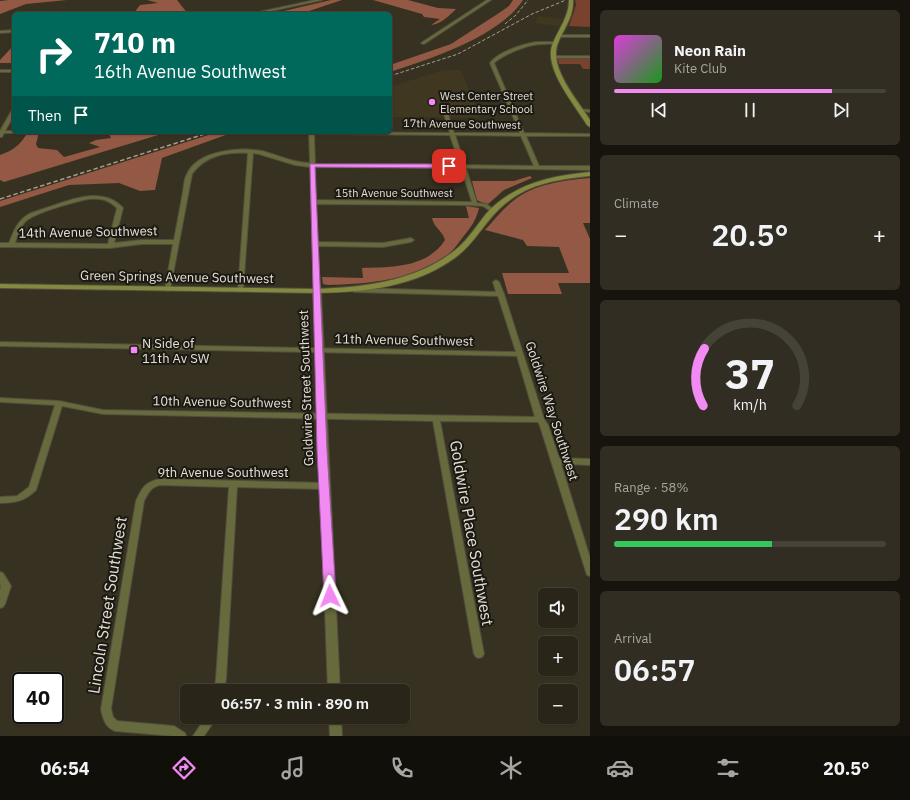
<!DOCTYPE html>
<html lang="en">
<head>
<meta charset="utf-8">
<style>
	body { margin:0; font-family:"IBM Plex Sans",sans-serif; background:#312d22; color:#f1f3f6; height:100vh; display:flex; flex-direction:column; font-size:15px; white-space:nowrap }
	* { box-sizing:border-box; margin:0 }
	p { font-size:13px; color:#a5a5a2 }
	.icon { flex:none; width:22px; height:22px; fill:none; stroke:currentColor; stroke-width:2; stroke-linecap:round; stroke-linejoin:round }
	.map { position:relative; flex:1; overflow:hidden }
	.side { display:flex; flex-direction:column; gap:10px; padding:10px; background:#17140e; width:320px }
	.side>* { flex:none }
	.top-card { position:absolute; left:12px; top:12px; width:380px; height:122px; border-radius:6px; box-shadow:0 1px 3px #0004,0 0 0 1px #454238; background:#00695c; color:#fff; overflow:hidden }
	.controls { position:absolute; left:538px; top:588px; display:grid; gap:8px }
	.controls a { display:grid; place-items:center; width:40px; height:40px; border-radius:6px; background:#292519; box-shadow:0 1px 3px #0004,0 0 0 1px #454238; font-size:20px }
	.speed { position:absolute; left:12px; top:672px; display:flex; gap:8px; font-size:20px; font-weight:700; text-align:center }
	.speed>* { display:grid; place-content:center; width:52px; height:52px; border-radius:50%; background:#292519; box-shadow:0 1px 3px #0004,0 0 0 1px #454238; line-height:1 }
	.speed .limit { border:2px solid #111; border-radius:6px; background:#fff; color:#111 }
	.pin { position:absolute; display:grid; place-items:center; width:34px; height:34px; color:#fff; margin:-17px; border-radius:8px; box-shadow:0 2px 6px #0006 }
	.me { position:absolute; width:44px; margin:-22px; rotate:358deg; stroke-linejoin:round; filter:drop-shadow(0 0 3px #0008) }
	.turn { display:flex; align-items:center; gap:14px; height:84px; padding:0 16px; font-size:18px }
	.turn .icon { width:52px; height:52px; stroke-width:2.5 }
	.turn b { display:block; font-size:28px; line-height:34px }
	.then { display:flex; align-items:center; height:38px; padding:0 16px; background:#0003; gap:8px; font-size:15px }
	.big { font-size:30px; font-weight:600; line-height:1.1 }
	.side .tile { flex:1; display:flex; flex-direction:column; justify-content:center; gap:6px; min-width:0; padding:0 14px; border-radius:6px; background:#312d22 }
	.side .dial { align-items:center; gap:0 }
	.dial svg { height:104px; overflow:visible; fill:none; stroke:#454238; stroke-width:7; stroke-linecap:round; text-anchor:middle }
	.dial text { fill:#f1f3f6; stroke:none }
	.song { display:flex; align-items:center; gap:12px }
	.cover { width:48px; height:48px; border-radius:6px; background:linear-gradient(135deg,hsl(300 70% 55%),hsl(120 70% 35%)) }
	.played { height:4px; border-radius:2px; background:linear-gradient(90deg,#f28af3 80%,#454238 80%) }
	.keys { display:flex; justify-content:space-around; direction:ltr }
	.heat { display:flex; justify-content:space-between; align-items:center; font-size:22px; direction:ltr }
	.charge { height:6px; border-radius:3px; background:linear-gradient(90deg,#34c759 58%,#454238 0) }
	.trip { position:absolute; left:180px; top:684px; width:230px; height:40px; border-radius:6px; background:#292519; box-shadow:0 1px 3px #0004,0 0 0 1px #454238; font-weight:600; line-height:40px; text-align:center }
	.dock { display:flex; height:64px; justify-content:space-around; align-items:center; background:#100f0a; color:#a5a5a2 }
	.dock .icon { width:28px; height:28px }
	.dock .on { color:#f28af3 }
	.dock b { font-size:18px; color:#f1f3f6 }
	main { display:flex; flex:1; min-height:0 }
	.map>svg:first-child { display:block }
	.built { fill:#403720 }
	.green { fill:#79422f }
	.forest { fill:#935944 }
	.lines { fill:none; stroke-linecap:round; stroke-linejoin:round }
	.minor-casing { stroke:#534d3e; stroke-width:2 }
	.tertiary-casing { stroke:#534d3e; stroke-width:2 }
	.secondary-casing { stroke:#534d3e; stroke-width:2 }
	.minor { fill:#666a3d; fill-rule:evenodd }
	.tertiary { fill:#666a3d; fill-rule:evenodd }
	.secondary { fill:#83893f; fill-rule:evenodd }
	.rail-far1 { stroke:#a39e92; stroke-width:1; stroke-dasharray:3.5 2; stroke-linecap:butt }
	.rail { stroke:#a39e92; stroke-width:1.5; stroke-dasharray:4.5 2.5; stroke-linecap:butt }
	.route { fill:#f28af3; stroke:#9d5a9e }
	.poi-dot { fill:#f28af3; stroke:#1c1912; stroke-width:1.5 }
	.labels { text-anchor:middle; dominant-baseline:central; stroke-width:4; stroke-linejoin:round; paint-order:stroke }
	.far-poi-label { font-size:11px; fill:#e5e1d7; stroke:#1c1912; text-anchor:start }
	.far-street-label { font-size:11px; fill:#e5e1d7; stroke:#1c1912 }
	.street-label { font-size:13px; fill:#e5e1d7; stroke:#1c1912 }
	.poi-label { font-size:13px; fill:#e5e1d7; stroke:#1c1912; text-anchor:start }
	.near-street-label { font-size:16px; fill:#e5e1d7; stroke:#1c1912 }
</style>
</head>
<body>
<main>
<div class="map">
<svg width="590" height="736" viewBox="0 0 590 736">
	<rect width="100%" height="100%" fill="#373121"/>
	<path class="built" d="M538,16L563,19L559,26L535,23Z
		M443,70H461L480,118L390,117V87Z"/>
	<path class="green" d="M575,0H590V27L569,26L576,5Z
		M558,58H590V69H583L580,64H559Z"/>
	<path class="forest" d="M9,0H67L26,4L0,14V1Z
		M147,0H177L188,14L134,13L140,5L158,3Z
		M331,0H342L300,14H271Z
		M373,0H408L438,8L456,9C450,15 440,25 431,25L440,19L424,17L422,14Z
		M513,0H523C499,37 430,59 390,72V65L451,44L499,13L509,6Z
		M14,45V63H0V60Z
		M28,132H39L36,144L38,148L57,150L64,157L100,147L89,143L96,140L111,138L108,132H168L4,182L0,180V155C14,150 20,145 28,132Z
		M218,132H234L162,158L155,190L140,191L119,183L69,185L0,207V201Z
		M530,176L532,178L504,190L487,205L477,200L472,181H514Z
		M590,178V223H583L590,239V283H558L562,294H508L502,273H569L559,247L527,246L523,240L485,230C494,220 503,209 513,201C533,184 565,180 590,178Z
		M466,206L479,208C476,221 471,227 463,237C459,242 455,248 451,252C422,280 366,284 328,285L323,284L322,277L363,278L362,268C392,267 427,268 445,240C442,230 434,228 432,218H469Z"/>
	<g class="lines">
		<defs>
			<path id="minor" d="M315,0H322L257,14H250Z
				M487,0H491L424,44L421,43Z
				M14,30V32L0,33V31Z
				M560,35H590V37H559L558,36Z
				M536,42H555L557,43L555,44C536,43 525,46 508,54C503,57 498,59 494,63L524,133L590,134V136H526L539,166H590V170L466,168L477,203L486,204L495,210V212L493,213L483,206L467,205L316,204L318,242L383,243L411,238L414,240L411,242L383,247L318,246L320,291L319,292H315L314,291L310,167L295,165L259,154L253,153L243,291H239L238,290L248,153C226,152 206,155 192,174L170,290L168,291L165,289L173,244H142L110,248L0,247V243H9C14,231 17,221 29,214C36,211 44,209 52,206C75,198 104,187 123,208L114,243L142,240H174C177,224 180,208 183,192C184,186 184,179 187,174C198,150 240,147 262,151C278,155 293,163 310,163L309,132L450,133L444,114L446,113L448,114L454,133H520L490,63C498,52 523,44 536,42ZM314,134L450,135L460,165L315,164ZM455,135L521,136L534,166L465,165ZM315,167L461,168L472,202L316,200ZM88,199C100,198 108,199 117,208L108,244L15,243C17,237 19,229 24,223C32,213 74,202 88,199Z
				M552,56H590V58H553L551,57Z
				M0,70H14V72H0Z
				M579,109L590,110V112L579,111Z
				M12,110H14V115L5,131H14V132H16L14,133H4L2,137H0V131Z
				M496,280L499,282L504,294L544,419L548,425L559,458L590,459V465L561,464L590,558V576L587,575L586,572L540,426L538,422L440,421L484,654L482,657L479,658L476,657L474,654L433,421L103,414L62,406L36,490C25,501 15,503 0,503V497L17,496L29,487L55,405L0,402V398L59,401L103,410L535,417L517,356L0,346V342L516,352L498,296L354,292L351,290L354,288L496,292L493,282Z
				M160,479L325,483L328,484L329,486L328,488L325,489L237,487L226,679L224,691H214L216,679L229,487L160,485C151,487 148,493 144,501L111,709L113,717L117,721L174,726L185,733L186,736H173L115,731C105,727 103,719 101,709L136,501C142,488 145,482 160,479Z
				M0,572L3,573L11,586L5,604L3,607L0,608V590L1,586L0,584Z
				M206,717H217L204,736H193Z"/>
			<path id="tertiary" d="M314,289H317L321,291L340,691H328L313,291Z
				M329,717H341L342,736H330Z"/>
			<path id="secondary" d="M569,0H573C574,17 564,28 558,43C548,67 578,101 590,120V127L587,125C575,105 542,67 553,43C559,28 569,17 569,0Z
				M590,172V176C550,180 517,186 490,219C479,232 470,247 456,257C416,287 365,292 317,293L0,288V284L317,289C363,287 411,282 450,254C465,244 475,228 486,214C514,183 551,176 590,172Z"/>
		</defs>
		<use href="#minor" class="minor-casing"/>
		<use href="#tertiary" class="tertiary-casing"/>
		<use href="#secondary" class="secondary-casing"/>
		<use href="#minor" class="minor"/>
		<use href="#tertiary" class="tertiary"/>
		<use href="#secondary" class="secondary"/>
		<path class="rail-far1" d="M505,24L516,15L528,0
			M390,76L458,54L532,14L566,0"/>
		<path class="rail" d="M0,199L211,132"/>
	</g>
	<path class="route" d="M310,164H449L452,166L449,168L315,167L327,450L336,596L334,600L330,601L325,600L324,596L317,450Z"/>
	<g class="poi-dot">
		<circle cx="432" cy="102" r="4"/>
		<rect x="130" y="346" width="8" height="8" rx="2"/>
	</g>
	<g class="labels">
		<g class="far-poi-label">
			<text x="440" y="96">West Center Street<tspan x="440" dy="13">Elementary School</tspan></text>
		</g>
		<g class="far-street-label">
			<text transform="translate(462 124) rotate(1)">17th Avenue Southwest</text>
			<text x="394" y="193">15th Avenue Southwest</text>
		</g>
		<g class="street-label">
			<text transform="translate(88 232) rotate(-1)">14th Avenue Southwest</text>
			<text transform="translate(177 277) rotate(1)">Green Springs Avenue Southwest</text>
			<text transform="translate(404 340) rotate(1)">11th Avenue Southwest</text>
			<text transform="translate(306 388) rotate(-92)">Goldwire Street Southwest</text>
			<text transform="translate(222 402) rotate(1)">10th Avenue Southwest</text>
			<text transform="translate(552 411) rotate(72)">Goldwire Way Southwest</text>
			<text x="223" y="472">9th Avenue Southwest</text>
		</g>
		<g class="poi-label">
			<text x="142" y="343">N Side of<tspan x="142" dy="15">11th Av SW</tspan></text>
		</g>
		<g class="near-street-label">
			<text transform="translate(472 533) rotate(80)">Goldwire Place Southwest</text>
			<text transform="translate(107 605) rotate(-81)">Lincoln Street Southwest</text>
		</g>
	</g>
</svg>
<div class="controls">
<a><svg class="icon" aria-label="sound" viewBox="0 0 24 24"><path d="M4 9h4l5-4v14l-5-4H4zM17 9q2 3 0 6"/></svg></a>
<a>+</a>
<a>−</a>
</div>
<div class="speed"><div class="limit">40</div></div>
<div class="pin" style="left:449px;top:166px;background:#d93025"><svg class="icon" aria-label="arrive" viewBox="0 0 24 24"><path d="M6 21V4h12l-3 4 3 4H6"/></svg></div>
<svg class="me" style="left:330px;top:596px" viewBox="-20 -20 40 40"><path d="M0-17L14 15 0 8-14 15z" fill="#f28af3" stroke="#fff" stroke-width="4"/></svg>
<div class="trip">06:57 · 3 min · 890 m</div>
<div class="top-card">
<div class="turn"><svg class="icon" aria-label="right" viewBox="0 0 24 24"><path d="M7 20v-9h11M14 6l5 5-5 5"/></svg><div><b>710 m</b>16th Avenue Southwest</div></div>
<div class="then">Then<svg class="icon" aria-label="arrive" viewBox="0 0 24 24"><path d="M6 21V4h12l-3 4 3 4H6"/></svg></div>
</div>
</div>
<section class="side">
<div class="tile">
<div class="song"><i class="cover"></i><div><b>Neon Rain</b><p>Kite Club</p></div></div>
<div class="played"></div>
<div class="keys"><svg class="icon" aria-label="previous" viewBox="0 0 24 24"><path d="M18 5L8 12l10 7zM5 5v14"/></svg><svg class="icon" aria-label="pause" viewBox="0 0 24 24"><path d="M8 5v14M16 5v14"/></svg><svg class="icon" aria-label="next" viewBox="0 0 24 24"><path d="M6 5l10 7-10 7zM19 5v14"/></svg></div>
</div>
<div class="tile"><p>Climate</p>
<div class="heat"><a>−</a><b class="big">20.5°</b><a>+</a></div>
</div>
<div class="tile dial"><svg viewBox="0 0 100 80">
<path d="M14 69A42 42 0 1 1 86 69"/>
<path d="M14 69A42 42 0 0 1 15 25" stroke="#f28af3"/>
<text x="50" y="56" font-size="32" font-weight="700">37</text>
<text x="50" y="72" font-size="11">km/h</text>
</svg></div>
<div class="tile"><p>Range · 58%</p><b class="big">290 km</b><div class="charge"></div></div>
<div class="tile"><p>Arrival</p><b class="big">06:57</b></div>
</section>
</main>
<nav class="dock">
<b>06:54</b>
<svg class="icon on" aria-label="directions" viewBox="0 0 24 24"><path d="M12 3l9 9-9 9-9-9zM9 14v-3h6M13 9l2 2-2 2"/></svg>
<svg class="icon" aria-label="music" viewBox="0 0 24 24"><path d="M9 18V5l10-2v13"/><circle cx="6" cy="18" r="3"/><circle cx="16" cy="16" r="3"/></svg>
<svg class="icon" aria-label="phone" viewBox="0 0 24 24"><path d="M5 4h4l2 5-3 2q2 4 5 5l2-3 5 2v4C11 20 4 13 5 4z"/></svg>
<svg class="icon" aria-label="climate" viewBox="0 0 24 24"><path d="M12 3v18M4 7l16 10M4 17L20 7"/></svg>
<svg class="icon" aria-label="car" viewBox="0 0 24 24"><path d="M5 17H2v-5l4-1 3-4h7l3 4 3 1v5h-3M9 17h6M6 11h13"/><circle cx="7" cy="17" r="2"/><circle cx="17" cy="17" r="2"/></svg>
<svg class="icon" aria-label="filters" viewBox="0 0 24 24"><path d="M4 7h16M4 17h16"/><circle cx="9" cy="7" r="2"/><circle cx="15" cy="17" r="2"/></svg>
<b>20.5°</b>
</nav>
</body>
</html>
